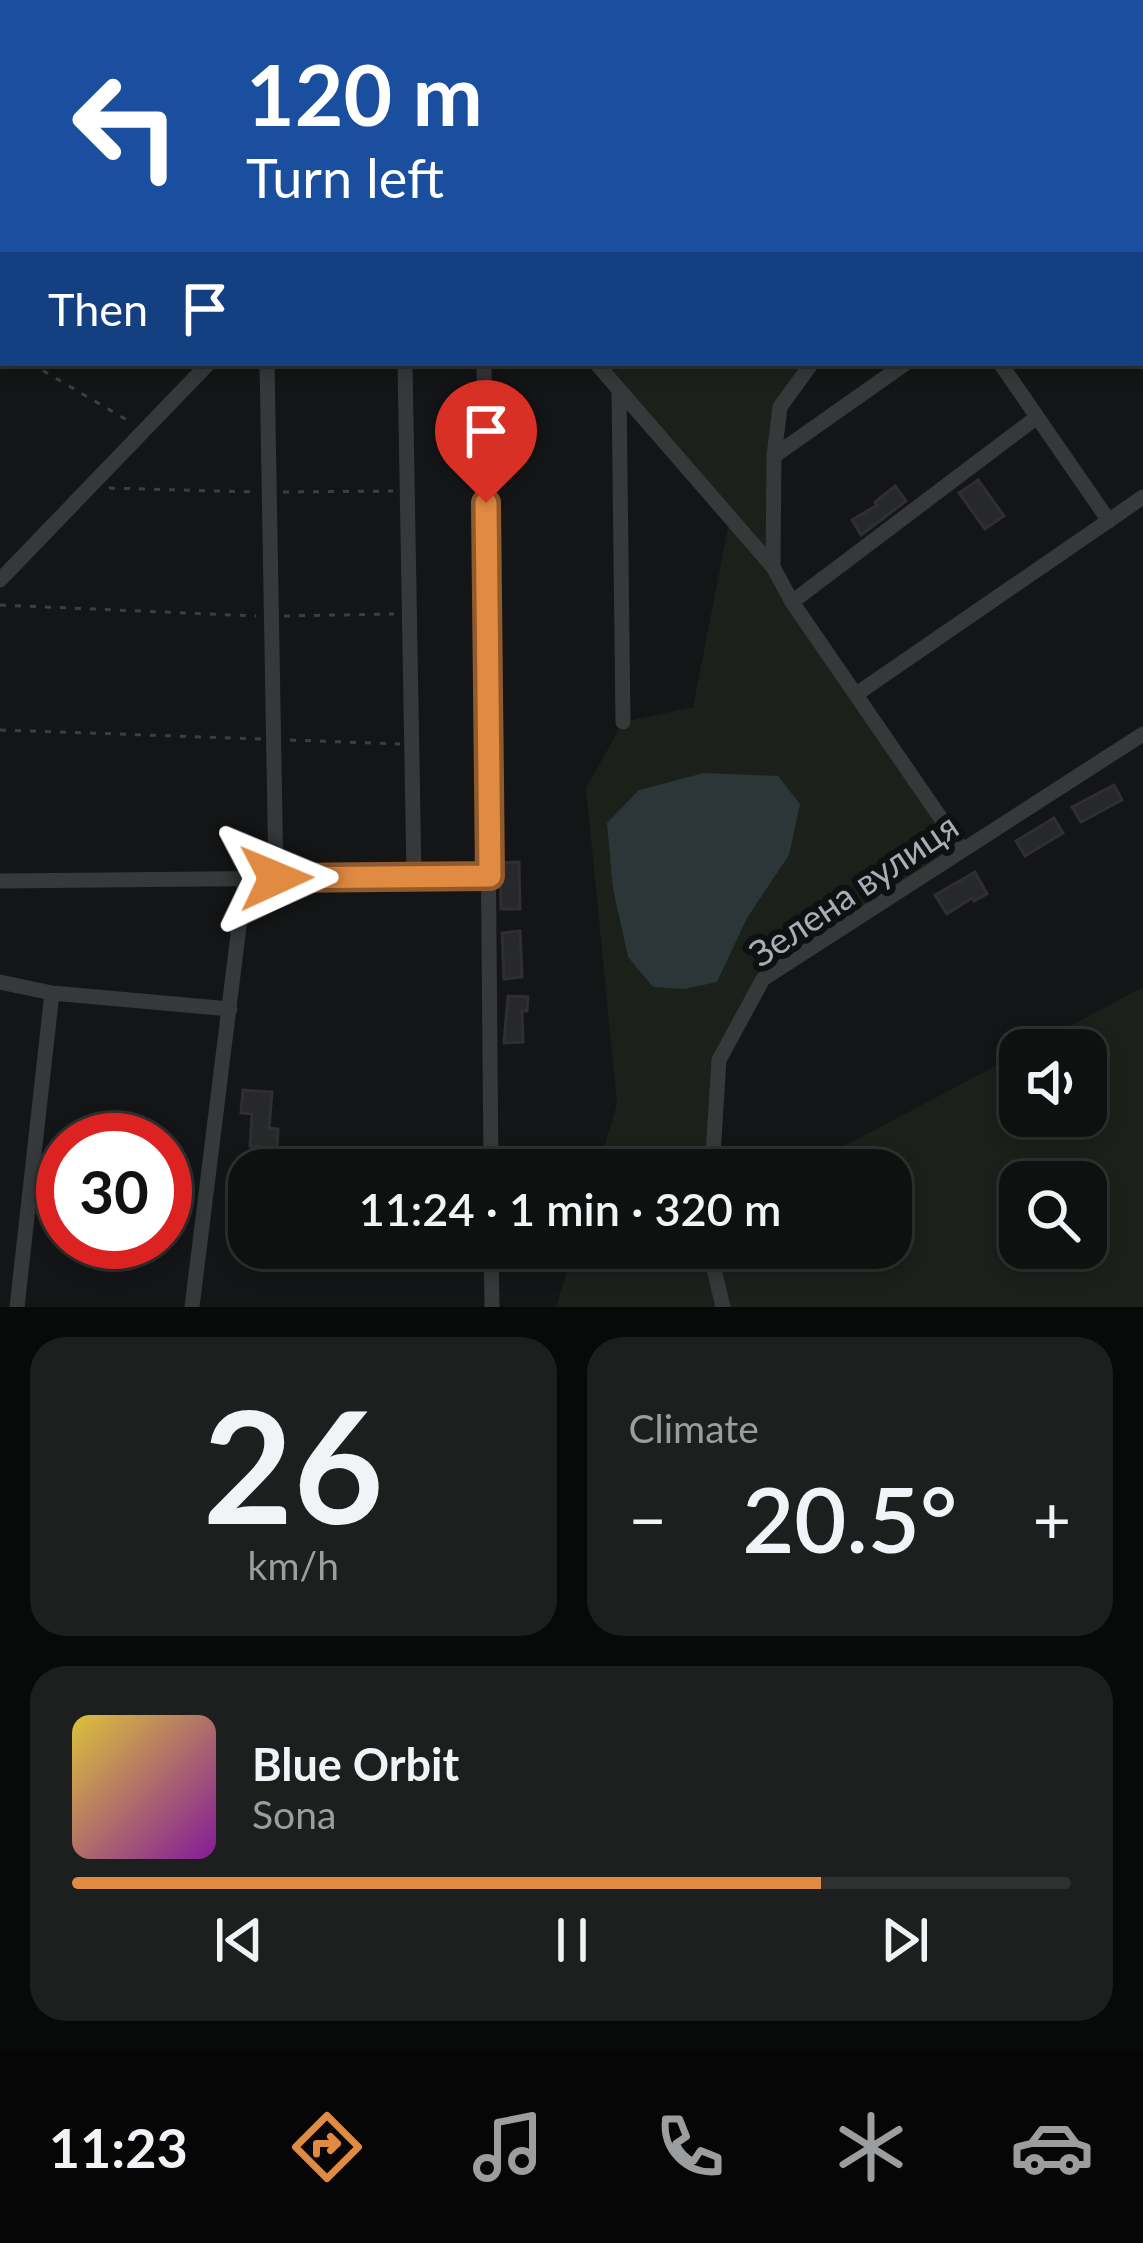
<!DOCTYPE html>
<html lang="en">
<head>
<meta charset="utf-8">
<style>
	body { margin:0; font-family:Lato,sans-serif; background:#1d1e1e; color:#f1f3f6; height:100vh; display:flex; flex-direction:column; font-size:45px; white-space:nowrap }
	* { box-sizing:border-box; margin:0 }
	p { font-size:39px; color:#9b9d9f }
	.icon { flex:none; width:66px; height:66px; fill:none; stroke:currentColor; stroke-width:2; stroke-linecap:round; stroke-linejoin:round }
	.map { position:relative; height:1307px; overflow:hidden }
	.sheet { display:flex; flex-direction:column; gap:30px; padding:30px; background:#080909; flex:1 }
	.sheet>* { flex:none }
	.top-card { position:absolute; left:0px; top:0px; width:1143px; height:366px; box-shadow:0 6px 18px #0003,0 0 0 3px #2f3030; background:#1a4fa0; color:#fff; overflow:hidden }
	.fabs { position:absolute; left:999px; top:1029px; display:grid; gap:24px }
	.fabs a { display:grid; place-items:center; width:108px; height:108px; border-radius:24px; background:#0f1010; box-shadow:0 6px 18px #0003,0 0 0 3px #2f3030; font-size:60px }
	.speed { position:absolute; left:36px; top:1113px; display:flex; gap:24px; font-size:60px; font-weight:700; text-align:center }
	.speed>* { display:grid; place-content:center; width:156px; height:156px; border-radius:50%; background:#0f1010; box-shadow:0 6px 18px #0003,0 0 0 3px #2f3030; line-height:1 }
	.speed .limit { border:18px solid #d22; background:#fff; color:#111 }
	.pin { position:absolute; display:grid; place-items:center; width:102px; height:102px; color:#fff; margin:-123px -51px; border-radius:50% 50% 50% 0; rotate:-45deg; box-shadow:0 0 12px #0007 }
	.pin .icon { rotate:45deg }
	.me { position:absolute; width:132px; margin:-66px; rotate:89deg; stroke-linejoin:round; filter:drop-shadow(0 0 9px #0008) }
	.turn { display:flex; align-items:center; gap:42px; height:252px; padding:0 48px; font-size:54px }
	.turn .icon { width:156px; height:156px; stroke-width:2.5 }
	.turn b { display:block; font-size:84px; line-height:102px }
	.then { display:flex; align-items:center; height:114px; padding:0 48px; background:#0003; gap:24px; font-size:45px }
	.big { font-size:90px; font-weight:600; line-height:1.1 }
	.sheet .widget { flex:1; display:flex; flex-direction:column; justify-content:center; gap:18px; min-width:0; padding:0 42px; border-radius:36px; background:#1d1e1e }
	.sheet .dial { align-items:center; gap:0 }
	.dial b { font-size:156px; line-height:1 }
	.song { display:flex; align-items:center; gap:36px }
	.cover { width:144px; height:144px; border-radius:18px; background:linear-gradient(135deg,hsl(50 70% 55%),hsl(290 70% 35%)) }
	.played { height:12px; border-radius:6px; background:linear-gradient(90deg,#e08a42 75%,#2f3030 75%) }
	.keys { display:flex; justify-content:space-around; direction:ltr }
	.heat { display:flex; justify-content:space-between; align-items:center; font-size:66px; direction:ltr }
	.sheet .tiles { flex:1; display:grid; gap:30px; grid-template-columns:1fr 1fr }
	.widget:last-child { grid-column:span 2 }
	.trip { position:absolute; left:228px; top:1149px; width:684px; height:120px; border-radius:36px; background:#0f1010; box-shadow:0 6px 18px #0003,0 0 0 3px #2f3030; font-weight:600; line-height:120px; text-align:center }
	.tab-bar { display:flex; height:192px; justify-content:space-around; align-items:center; background:#060606; color:#9b9d9f }
	.tab-bar .icon { width:84px; height:84px }
	.tab-bar .active { color:#e08a42 }
	.tab-bar b { font-size:54px; color:#f1f3f6 }
	.map>svg:first-child { display:block }
	.green { fill:#1b201b; fill-rule:evenodd }
	.water { fill:#2c3538 }
	.building { fill:#27282a; stroke:#2f2f32; stroke-width:3 }
	.lines { fill:none; stroke-linecap:round; stroke-linejoin:round }
	.path { stroke:#3c3f41; stroke-width:3; stroke-dasharray:6 9; stroke-linecap:butt }
	.lane { stroke:#36383a; stroke-width:8 }
	.street { stroke:#36383a; stroke-width:15 }
	.rail { stroke:#494c4f; stroke-width:3; stroke-dasharray:15 12; stroke-linecap:butt }
	.route-casing { stroke:#925a2b; stroke-width:30 }
	.route { stroke:#e08a42; stroke-width:21 }
	.labels { text-anchor:middle; dominant-baseline:central; stroke-width:12; stroke-linejoin:round; paint-order:stroke }
	.street-label { font-size:36px; fill:#a7aeb5; stroke:#0f1011 }
</style>
</head>
<body>
<div class="map">
<svg width="1143" height="1307" viewBox="0 0 1143 1307">
	<rect width="100%" height="100%" fill="#141516"/>
	<path class="green" d="M121,0H814L815,3H115Z
		M987,0H1143V362L1140,3H967Z
		M596,363H812L780,407L773,567L962,849L763,980L719,1060L712,1170H597L617,1104L586,788L623,722L693,707L730,517Z
		M1143,987V1307H556L574,1248H891V1170H799L1020,1053V1116H1086V1050H1025ZM1020,1182H1086V1248H1020Z"/>
	<path class="water" d="M704,773L778,776L800,804L789,855L747,918L717,982L684,989L653,987L628,957L613,889L607,823L639,790Z"/>
	<path class="building" d="M978,480L1004,516L985,529L959,493Z
		M895,486L906,501L861,535L852,520L877,505L875,502Z
		M1114,785L1122,800L1081,822L1072,807Z
		M1054,818L1063,833L1025,856L1016,841Z
		M519,862L520,909H501L500,863Z
		M975,872L987,894L974,901L972,898L947,914L935,895Z
		M520,931L522,977L504,979L502,933Z
		M508,996L528,997L527,1011H522L523,1042L504,1043Z
		M243,1090L272,1092L269,1128L278,1129L277,1148L250,1146L252,1114L241,1113Z"/>
	<g class="lines">
		<path class="path" d="M0,249L3,247
			M0,346L3,347
			M30,363L132,423
			M109,488L255,492
			M283,492L393,491
			M0,605L256,616
			M284,616L394,614
			M0,730L262,739
			M290,740L400,744"/>
		<path class="lane" d="M394,0L415,3
			M501,3L504,0"/>
		<path class="street" d="M293,0L296,3
			M50,3L56,0
			M0,29L3,28
			M1140,358L1143,362
			M267,363L276,878
			M405,363L414,876
			M484,363L491,1170
			M596,363L773,567L792,602L962,849
			M1000,363L1109,521
			M619,390L623,722
			M774,456L906,363
			M773,567L774,456L780,407L812,363
			M0,580L209,363
			M792,602L1037,417
			M858,693L1143,497
			M0,881L490,876
			M0,982L52,993L230,1009
			M712,1170L719,1060L763,979L1143,734
			M491,1248L492,1307
			M709,1248L723,1307
			M17,1307L52,993
			M192,1307L245,878"/>
		<path class="rail" d="M74,3L79,0
			M0,44L3,42"/>
	</g>
	<g class="lines">
		<defs>
			<path id="route" d="M276,878L490,876L486,503"/>
		</defs>
		<use href="#route" class="route-casing"/>
		<use href="#route" class="route"/>
	</g>
	<g class="labels">
		<g class="street-label">
			<text transform="translate(853 889) rotate(-34)">Зелена вулиця</text>
		</g>
	</g>
</svg>
<div class="fabs">
<a><svg class="icon" aria-label="sound" viewBox="0 0 24 24"><path d="M4 9h4l5-4v14l-5-4H4zM17 9q2 3 0 6"/></svg></a>
<a><svg class="icon" aria-label="search" viewBox="0 0 24 24"><circle cx="10" cy="10" r="6"/><path d="M15 15l6 6"/></svg></a>
</div>
<div class="speed"><div class="limit">30</div></div>
<div class="pin" style="left:486px;top:503px;background:#d93025"><svg class="icon" aria-label="arrive" viewBox="0 0 24 24"><path d="M6 21V4h12l-3 4 3 4H6"/></svg></div>
<svg class="me" style="left:276px;top:878px" viewBox="-20 -20 40 40"><path d="M0-17L14 15 0 8-14 15z" fill="#e08a42" stroke="#fff" stroke-width="4"/></svg>
<div class="trip">11:24 · 1 min · 320 m</div>
<div class="top-card">
<div class="turn"><svg class="icon" aria-label="left" viewBox="0 0 24 24"><path d="M17 20v-9H6M10 6l-5 5 5 5"/></svg><div><b>120 m</b>Turn left</div></div>
<div class="then">Then<svg class="icon" aria-label="arrive" viewBox="0 0 24 24"><path d="M6 21V4h12l-3 4 3 4H6"/></svg></div>
</div>
</div>
<section class="sheet">
<div class="tiles">
<div class="widget dial"><b>26</b><p>km/h</p></div>
<div class="widget"><p>Climate</p>
<div class="heat"><a>−</a><b class="big">20.5°</b><a>+</a></div>
</div>
<div class="widget">
<div class="song"><i class="cover"></i><div><b>Blue Orbit</b><p>Sona</p></div></div>
<div class="played"></div>
<div class="keys"><svg class="icon" aria-label="previous" viewBox="0 0 24 24"><path d="M18 5L8 12l10 7zM5 5v14"/></svg><svg class="icon" aria-label="pause" viewBox="0 0 24 24"><path d="M8 5v14M16 5v14"/></svg><svg class="icon" aria-label="next" viewBox="0 0 24 24"><path d="M6 5l10 7-10 7zM19 5v14"/></svg></div>
</div>
</div>
</section>
<nav class="tab-bar">
<b>11:23</b>
<svg class="icon active" aria-label="directions" viewBox="0 0 24 24"><path d="M12 3l9 9-9 9-9-9zM9 14v-3h6M13 9l2 2-2 2"/></svg>
<svg class="icon" aria-label="music" viewBox="0 0 24 24"><path d="M9 18V5l10-2v13"/><circle cx="6" cy="18" r="3"/><circle cx="16" cy="16" r="3"/></svg>
<svg class="icon" aria-label="phone" viewBox="0 0 24 24"><path d="M5 4h4l2 5-3 2q2 4 5 5l2-3 5 2v4C11 20 4 13 5 4z"/></svg>
<svg class="icon" aria-label="climate" viewBox="0 0 24 24"><path d="M12 3v18M4 7l16 10M4 17L20 7"/></svg>
<svg class="icon" aria-label="car" viewBox="0 0 24 24"><path d="M5 17H2v-5l4-1 3-4h7l3 4 3 1v5h-3M9 17h6M6 11h13"/><circle cx="7" cy="17" r="2"/><circle cx="17" cy="17" r="2"/></svg>
</nav>
</body>
</html>
